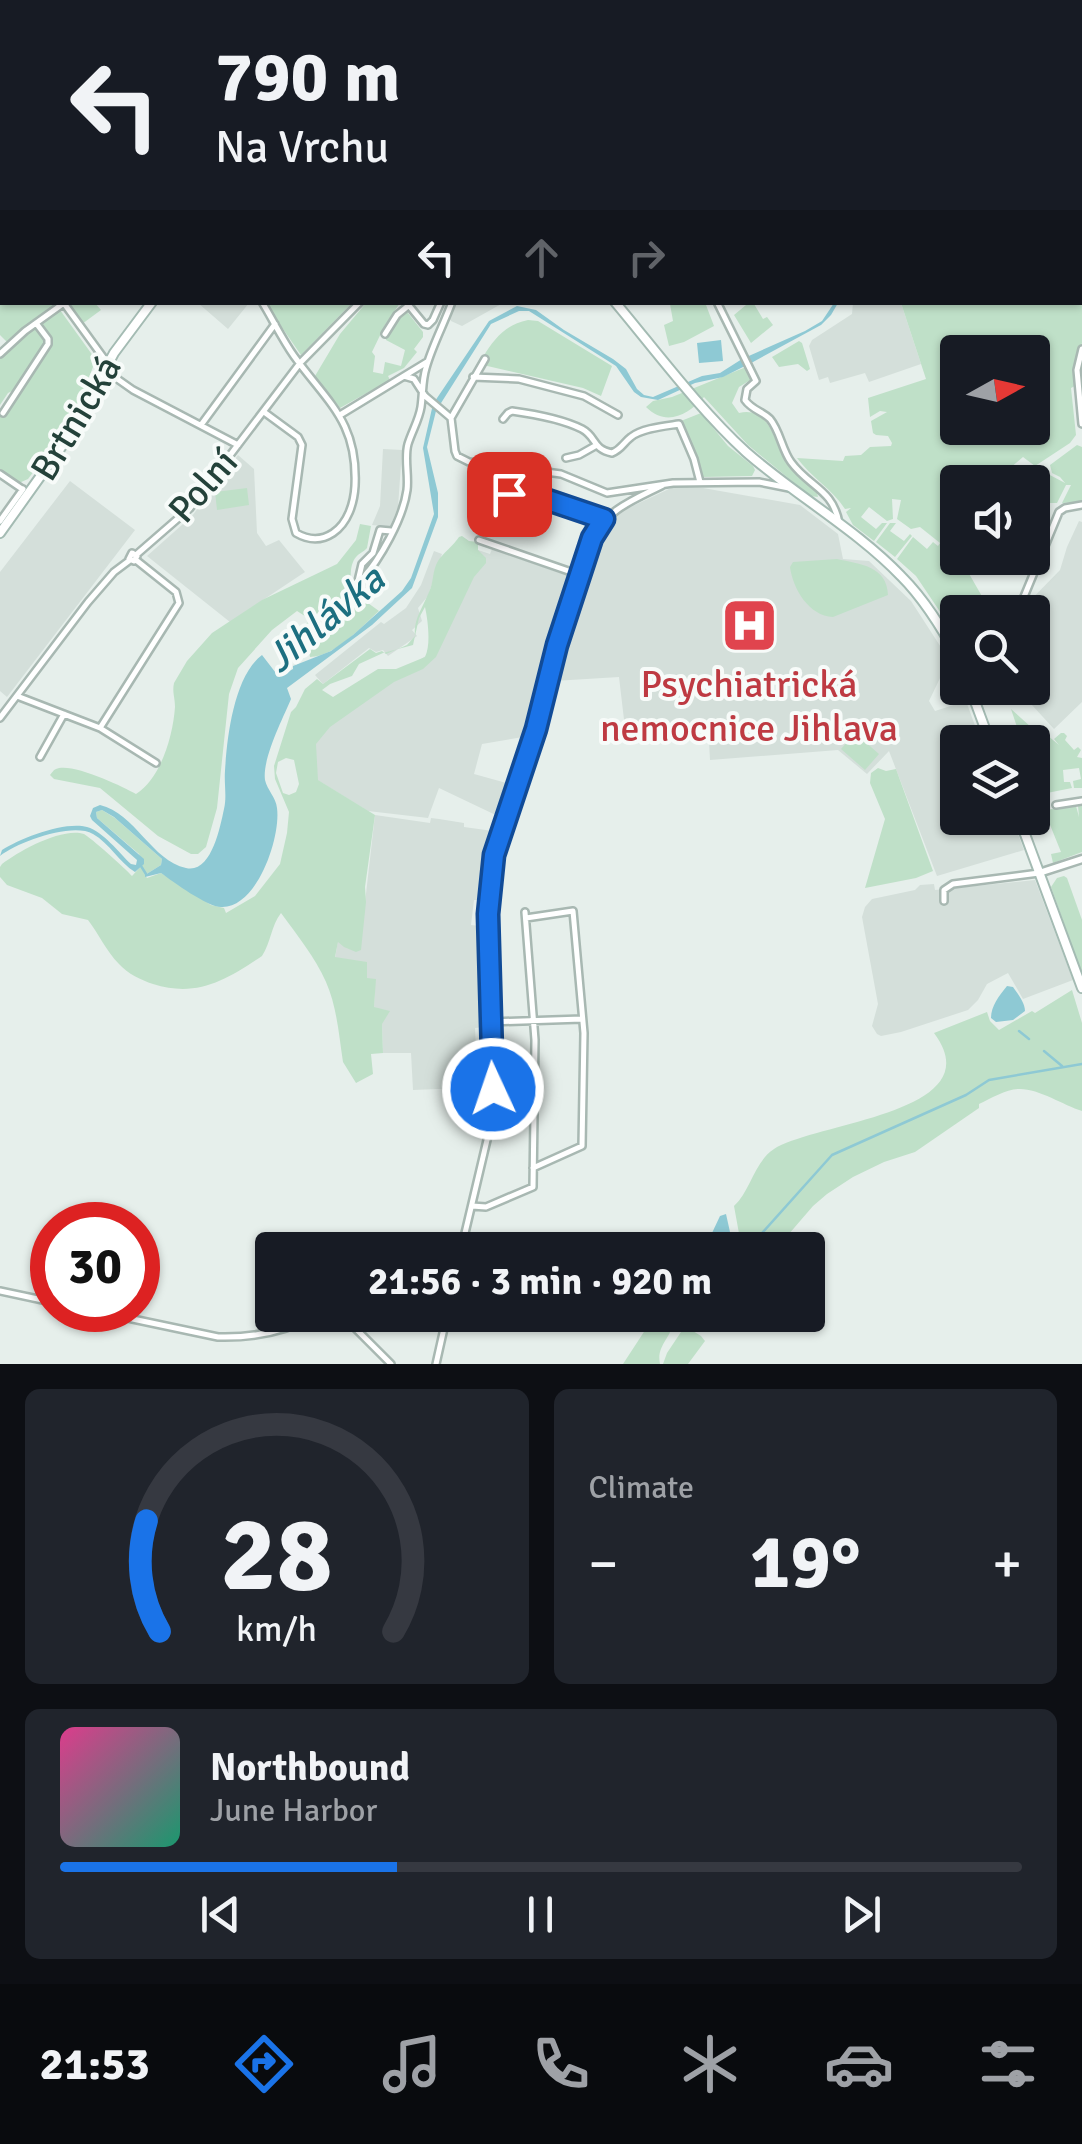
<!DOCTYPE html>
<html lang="en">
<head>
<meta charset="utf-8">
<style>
	body { margin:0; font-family:Signika,sans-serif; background:#20242c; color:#f1f3f6; height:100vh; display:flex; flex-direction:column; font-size:38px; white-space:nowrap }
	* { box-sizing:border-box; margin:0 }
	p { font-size:32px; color:#9ea1a6 }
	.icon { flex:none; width:55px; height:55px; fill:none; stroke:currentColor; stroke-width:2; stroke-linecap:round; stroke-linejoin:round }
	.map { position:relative; height:1364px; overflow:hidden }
	.details { display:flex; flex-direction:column; gap:25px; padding:25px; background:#0d0f14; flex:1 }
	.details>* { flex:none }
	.guide { position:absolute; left:0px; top:0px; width:1082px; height:305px; box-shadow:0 2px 8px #0004; background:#171b24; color:#f1f3f6; overflow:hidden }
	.needle { width:65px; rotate:82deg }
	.tools { position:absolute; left:940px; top:335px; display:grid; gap:20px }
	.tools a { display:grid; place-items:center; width:110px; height:110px; border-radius:10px; background:#171b24; box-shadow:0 2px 8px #0004; font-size:50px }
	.speed { position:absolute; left:30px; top:1202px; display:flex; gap:20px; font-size:50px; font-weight:700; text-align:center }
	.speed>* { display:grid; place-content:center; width:130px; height:130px; border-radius:50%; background:#171b24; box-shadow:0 2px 8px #0004; line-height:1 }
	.speed .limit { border:15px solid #d22; background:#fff; color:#111 }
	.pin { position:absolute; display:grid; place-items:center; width:85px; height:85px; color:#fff; margin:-42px; border-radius:20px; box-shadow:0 5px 15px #0006 }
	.me { position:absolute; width:110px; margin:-55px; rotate:357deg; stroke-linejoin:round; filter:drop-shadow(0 0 8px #0008) }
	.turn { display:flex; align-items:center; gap:35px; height:210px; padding:0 50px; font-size:45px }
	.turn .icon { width:130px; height:130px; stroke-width:2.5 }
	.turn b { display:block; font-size:70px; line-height:85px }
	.lanes { display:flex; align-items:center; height:95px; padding:0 50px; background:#0003; justify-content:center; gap:50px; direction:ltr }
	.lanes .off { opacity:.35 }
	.big { font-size:75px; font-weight:800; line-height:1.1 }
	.details .tile { flex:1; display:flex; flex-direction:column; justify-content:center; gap:15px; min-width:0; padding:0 35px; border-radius:15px; background:#20242c }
	.details .dial { align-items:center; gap:0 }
	.dial svg { height:260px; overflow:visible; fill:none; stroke:#363941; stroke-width:7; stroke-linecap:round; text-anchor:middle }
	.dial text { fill:#f1f3f6; stroke:none }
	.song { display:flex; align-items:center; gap:30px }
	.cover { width:120px; height:120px; border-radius:15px; background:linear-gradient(135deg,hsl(330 70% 55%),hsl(160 70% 35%)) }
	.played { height:10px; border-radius:5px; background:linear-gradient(90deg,#1a73e8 35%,#363941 35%) }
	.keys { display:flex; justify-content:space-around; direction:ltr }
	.heat { display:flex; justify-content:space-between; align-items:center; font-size:55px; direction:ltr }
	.details .tiles { flex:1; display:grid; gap:25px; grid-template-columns:1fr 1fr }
	.tile:last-child { grid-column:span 2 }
	.trip { position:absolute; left:255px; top:1232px; width:570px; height:100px; border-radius:10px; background:#171b24; box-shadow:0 2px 8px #0004; font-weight:800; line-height:100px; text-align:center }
	.tab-bar { display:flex; height:160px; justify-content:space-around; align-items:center; background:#090b0e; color:#9ea1a6 }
	.tab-bar .icon { width:70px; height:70px }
	.tab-bar .selected { color:#1a73e8 }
	.tab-bar b { font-size:45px; color:#f1f3f6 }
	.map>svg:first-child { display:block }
	.built { fill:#d4dfda }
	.green { fill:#bfe0c8; fill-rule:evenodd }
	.water { fill:#8ec9d4 }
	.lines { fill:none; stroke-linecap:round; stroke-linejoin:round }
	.stream { stroke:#8ec9d4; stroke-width:2.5 }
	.minor-casing { stroke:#a8b8b2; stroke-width:10 }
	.tertiary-casing { stroke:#a8b8b2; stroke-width:11 }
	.secondary-casing { stroke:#a4bbb3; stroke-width:12 }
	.minor { stroke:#fff; stroke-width:5 }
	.tertiary { stroke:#fff; stroke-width:6 }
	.secondary { stroke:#fff; stroke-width:8 }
	.route-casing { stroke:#114b97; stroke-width:25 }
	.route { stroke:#1a73e8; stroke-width:18 }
	.labels { text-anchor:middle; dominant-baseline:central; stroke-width:8; stroke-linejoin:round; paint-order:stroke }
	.street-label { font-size:38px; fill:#24423a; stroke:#f7fbf9 }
	.health-label { font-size:38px; fill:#be3a42; stroke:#f7fbf9 }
	.water-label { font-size:40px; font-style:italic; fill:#1c6f80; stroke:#f7fbf9 }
</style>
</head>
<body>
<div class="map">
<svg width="1082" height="1364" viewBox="0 0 1082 1364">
	<rect width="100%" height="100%" fill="#e6efeb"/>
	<path class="built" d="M76,0H259L260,2H74Z
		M0,41L2,42V210H0Z
		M198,303H249L228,329Z
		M454,303H503L462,326L451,321L449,318Z
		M853,303H901L921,364L869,382L865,373L830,383L828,377L819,380L809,346L812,340L852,314Z
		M383,449L402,450L398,507L390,527L372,525L380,506Z
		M238,455L254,469L257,533L266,546L279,540L305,572L230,622L147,556L192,516Z
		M70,481L135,530L7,697L0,691V572Z
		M679,487L703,488L800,505L838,534L843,559L869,561L911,601L946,655L944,658L942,674L929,701L935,711L966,701L981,742H958V818H1012L1024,850L937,876L889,751L867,774L838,750L710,760L708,723L625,728L619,677L554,681L594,554L614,519L618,513L671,488Z
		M1079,521L1082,522V702L1054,729L1031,704L1037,698L1027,688H1032V612H1019L1060,570L1067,547Z
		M492,549L574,578L544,668L547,669L537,699L529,736L482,744L474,774L514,785L502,818L439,788L428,818L368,811L306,773L310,736L430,653L478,550L490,554Z
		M434,551L442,554L428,596L418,608L422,621L412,630L417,636L388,656L383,650L376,652L369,648L323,684L315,675L381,622L384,624L406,608L421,585Z
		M375,815L430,823L431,818L439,819L464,823V827L493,831V835L487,839L480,889L477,900H474L471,925L480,926L481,929L478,943L482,944L485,1027L475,1028L476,1049H487L488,1087L413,1090L411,1053H383L382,1024L374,1008L375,980L367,979V963L335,958L338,941L363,920Z
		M1035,880L1073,980L1023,999L1008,973L987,984L978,1000L968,1010L901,1032L881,1036L877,1034L872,1026L878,1004L862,917L865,907L872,899L915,890L920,885L934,884L935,890Z"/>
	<path class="green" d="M1080,115H1082V343L1075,366V386L1071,388L1076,435L1070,443L1035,466L1023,457L1002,475L987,480L986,482H958L957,538L952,543L958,558H960L991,612H958L957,637L916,576L897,559L913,537L927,549L933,542L938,546L940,543L920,527L911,529L897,519L901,500L892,499L893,519L887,521L869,507L861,517L876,529L882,523H887L874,541L853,525L846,512L851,508L845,509C832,489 811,477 797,458L843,461L845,456L861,455L870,447L891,446L892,443L888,436L876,435L873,433L871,421L887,412L880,411L870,417L868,398L926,379L901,303L1080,302ZM958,352H1032V428H958Z
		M2,247V302H55L56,305L7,342L0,335V248Z
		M66,303H95L101,310L82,324Z
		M265,303H352L301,355Z
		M366,303H400L385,325L372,352L375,356L373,372L383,374L385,362L401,366L405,350L386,340L385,333L404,308L423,332V337L414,349L417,352L404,368L388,376L390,380L340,408L315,376L340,334Z
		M670,304L706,305L714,326L684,342L669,346L664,325L673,321Z
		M754,304L763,319L767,317L773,325L751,343L734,315L746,305Z
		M57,310H60L96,360V366L93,367L77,408L52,447L28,479L19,483L0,469V414L3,417L52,343L40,325V322Z
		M528,320L538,321L612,366L601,396L583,388L483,365L485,359L483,357C495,338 505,325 528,320Z
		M34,327L45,340L46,345L18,388L8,393L0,405V357Z
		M799,341L802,343L810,369L807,371L798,364L779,367L772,357Z
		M746,367L752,379L739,387L732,403L739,413C770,406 774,441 785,461C793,473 804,481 816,488L818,497L810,496L748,445L704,397C688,415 666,427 646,407L653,401L672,397Z
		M701,413L728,446L753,466L755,470L752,476L703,477L681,421Z
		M1077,445L1082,447V502L1062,503L1071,485H1066L1057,503H1050L1037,495L1048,474L1065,483L1060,477L1052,473L1050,465Z
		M247,488L249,505L217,510L215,492Z
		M890,523H896L890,531L904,541L910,534L912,536L895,557L876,542Z
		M360,524L371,526L367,548C364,552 359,553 356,557C349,565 350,582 353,591C346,601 320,615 308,618L297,611L272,630L238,668L229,694L217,808L206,847L198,854H191L158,836L100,788L54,779L50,775C52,773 53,770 56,769C71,762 122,786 136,794C161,778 173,736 175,707C175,697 172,692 174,683L187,661L212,633L262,600L337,564L356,540Z
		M462,536L469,541L478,542V550L486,558V563L474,577L436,657L423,669L394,682L330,727L316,744L318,780L375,815L365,887L366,902L361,950L356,952L344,947L338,942L335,957L367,962V978L376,979L374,1007L390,1011L382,1024L383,1053L371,1054L373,1074L356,1083L343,1062C339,1036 337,1007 326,982C315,957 297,935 281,913C271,926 271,942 262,956C226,980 197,998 153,984C141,980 128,974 119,964C106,951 99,934 88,920L62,914L42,898L7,885L0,877V867L2,864C19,851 62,827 84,834C90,837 126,869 132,876L143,864L139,854L97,818L96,812L102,810L115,818L162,859L161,865L145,875L147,878L161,873L211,905L224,908L226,913L255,896L280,864L287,833L289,812L275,779L274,766L291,712L296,707L305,689L317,679L323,684L370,649L376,653L382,651L386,654L407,645L415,636C413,620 423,607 429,592C434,582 432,571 438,561C443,553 453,546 459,537ZM425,607C428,621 431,645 425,657L396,669H378L333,697L322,690L330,684L352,676L359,664L383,653L413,645L419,618ZM286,758L294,760L299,784L296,792L289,795L283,793L276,773L278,762Z
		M837,559C860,564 887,566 888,595L833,617C809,616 793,589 790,567L793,562Z
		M361,598L379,611C360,628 336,656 310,657L309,652L336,630Z
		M313,619L321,631L289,652L281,640Z
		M1011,709L1032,728L1030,730L1032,733L1035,731L1043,738L1047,735L1059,745L1054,739L1061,733H1064L1067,736L1065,740L1074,750L1078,747L1081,750L1077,757L1082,758V788H1074L1073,781L1081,779L1079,768L1063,770L1064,782H1070L1072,788L1047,793L1049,807L1042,808L1033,802L1032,742H1009L1014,736L1023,737V734H1016L1017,731L1025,729L1024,725L1017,727Z
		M855,733L879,754L865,770L841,749Z
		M878,768L886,771L896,769L933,871L916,878L865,888L885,819L870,783L871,773Z
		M1082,805V852L1053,863L1051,854L1061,852L1044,810L1076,806L1079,817L1078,806Z
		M1064,876L1067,878L1082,920V974L1051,887L1057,878Z
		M1072,990L1082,1023V1111C1063,1105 1038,1088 1018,1089C1006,1089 990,1099 979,1104V1108L915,1152L884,1162L853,1177L827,1194L813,1206L782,1242L769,1250H742L734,1206C751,1190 754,1162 774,1149C816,1122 994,1113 934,1033L987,1012L990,1021L999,1030L1032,1011L1035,1013Z
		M658,1315H665L673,1323C671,1338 656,1346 660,1364H623L653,1318Z
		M693,1331L701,1336L705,1341L688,1364H663L667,1353L681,1332Z"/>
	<path class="water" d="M834,303H838L831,315L821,325L753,362L723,377L695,383L658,400L641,397L634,392L616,366L529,311H519L491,324L436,411L427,447L438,493V517L412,588L372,625L287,688L291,699C283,718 262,759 265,780C267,790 276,797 277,808C281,837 257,909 221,907C208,907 173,882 161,873L145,877V875L161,865L162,859L114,817L102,810L96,812L97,818L144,859V864L135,872C120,863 109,843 93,834C72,822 18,842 0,856L2,850C21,838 65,821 87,827C104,832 118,852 131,864L136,865L137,860L92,820L90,816L93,808L100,805C135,813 152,861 186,868C211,874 220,828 224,809C227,797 224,783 225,771C227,737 234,676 262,655L279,677L293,669V666L331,651L353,635L402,591L411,578L434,514L423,448L433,404L489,321L517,306L536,310L564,330L613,359L626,369L637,389L644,395L653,397L702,376L720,373L742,359L805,331L822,321Z
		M721,340L723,361L699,363L697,343Z
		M1007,986L1013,987C1018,994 1025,1003 1025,1011L1013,1020L996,1022L991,1018C991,1006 999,996 1007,986Z
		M726,1214L734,1250H704L720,1216Z"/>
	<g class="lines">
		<path class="stream" d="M409,0L410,2
			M141,866L146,874
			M1019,1031L1029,1039
			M1044,1051L1062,1066
			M740,1248L754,1242L832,1155L966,1095L989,1080L1082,1064"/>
		<defs>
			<path id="minor" d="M387,0L389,2
				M433,0V2
				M527,0L528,2
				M595,0L596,2
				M66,2V0
				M706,2L710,0
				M0,45L2,47
				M63,302L108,364
				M262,302C273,320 282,339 294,356C328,403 358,422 355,486C354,503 348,523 333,533C321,541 308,540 296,533L292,519L302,445L298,437L264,412
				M406,302L424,324L428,325L433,320L441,302
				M717,302L756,381L747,389L745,400C752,410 762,411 770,419C780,431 782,450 791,462C809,487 833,489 839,523
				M385,334L397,315L408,306
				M1082,349L1077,370L1082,424
				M0,354L25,331L64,303
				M485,359L451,418L455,451L457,456L469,462L561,474L607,493L673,483L759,482L789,488
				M427,362L404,376L414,379L425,396L451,418
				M106,371L133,390L238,445
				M473,377L519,379L584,396L618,415
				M3,413L48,344V339L36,323
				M340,415L404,376
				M503,419L508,413L512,411C534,414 562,419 582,429C597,437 592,449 612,453C622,449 623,443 631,437C642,428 666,426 679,424L694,459L700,482
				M201,425L275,324
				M566,458L579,455L595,446
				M0,474L22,489
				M475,491L541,498L604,519
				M0,521L23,489
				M391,531L380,530L373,553L362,564L358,581H361C380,559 403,519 407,490C409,475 404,458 408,444C412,431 419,420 421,407C423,393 422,381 426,368C432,346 444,324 452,302
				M479,540L580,575
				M132,553L137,556L134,561L129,559Z
				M136,555L190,508L300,363L360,302
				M1012,612L1021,604L1059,512L1065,508L1082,505
				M17,696L100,728L156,763
				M0,718L88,602L114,572L130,560
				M100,728L179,603L176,592L136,560
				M40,757L64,714
				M1056,805L1082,801
				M944,901V890L953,884L1039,873
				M526,918L573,911L584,1033L582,1146L533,1168
				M490,1022L582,1019
				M472,1206L486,1207L533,1187L535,1040L525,912
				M461,1250L492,1119L493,1089L488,914L494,855L536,729L557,645L592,538C607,509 636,499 663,485
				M0,1291L52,1302
				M90,1310L218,1337C253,1338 285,1332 316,1315
				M342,1315L391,1364
				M436,1364L447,1315"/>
			<path id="tertiary" d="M1039,873L1082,859"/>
			<path id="secondary" d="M479,0L480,2
				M0,241L2,240
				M615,302C656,351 699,409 746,452C795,495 857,530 901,576C925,600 942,628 958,658
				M0,533L72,432L114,353L152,302
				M970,688L990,742
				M1019,818L1082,988"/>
		</defs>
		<use href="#minor" class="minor-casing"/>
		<use href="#tertiary" class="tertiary-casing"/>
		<use href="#secondary" class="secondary-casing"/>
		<use href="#minor" class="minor"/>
		<use href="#tertiary" class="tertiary"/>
		<use href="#secondary" class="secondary"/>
	</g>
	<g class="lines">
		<defs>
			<path id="route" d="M493,1089L488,914L494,855L536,729L557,645L592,538L604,519L542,498L509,494"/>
		</defs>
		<use href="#route" class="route-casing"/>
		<use href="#route" class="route"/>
	</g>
	<defs>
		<symbol id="hospital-square" viewBox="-11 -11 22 22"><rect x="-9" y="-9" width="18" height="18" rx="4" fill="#e0444e" stroke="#f7fbf9"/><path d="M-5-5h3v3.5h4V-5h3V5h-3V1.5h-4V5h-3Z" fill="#fff"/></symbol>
	</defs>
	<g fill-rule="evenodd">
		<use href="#hospital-square" x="718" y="594" width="63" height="63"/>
	</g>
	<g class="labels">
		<g class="street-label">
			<text transform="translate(76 418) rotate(-59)">Brtnická</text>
			<text transform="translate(203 486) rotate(-49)">Polní</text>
		</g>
		<g class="health-label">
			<text x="749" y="684">Psychiatrická<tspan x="749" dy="44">nemocnice Jihlava</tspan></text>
		</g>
		<g class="water-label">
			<text transform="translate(325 619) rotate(-40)">Jihlávka</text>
		</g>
	</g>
</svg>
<div class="tools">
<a><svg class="needle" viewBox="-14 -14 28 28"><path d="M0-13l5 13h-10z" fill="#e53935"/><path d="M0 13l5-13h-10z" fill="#9ea1a6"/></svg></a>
<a><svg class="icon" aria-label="sound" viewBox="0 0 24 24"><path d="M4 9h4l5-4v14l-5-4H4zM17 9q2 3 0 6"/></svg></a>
<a><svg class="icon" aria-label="search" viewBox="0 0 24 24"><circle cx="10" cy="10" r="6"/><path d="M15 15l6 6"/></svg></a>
<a><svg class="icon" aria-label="layers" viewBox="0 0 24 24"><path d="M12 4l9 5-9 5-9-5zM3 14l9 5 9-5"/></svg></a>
</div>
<div class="speed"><div class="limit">30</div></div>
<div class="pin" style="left:509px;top:494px;background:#d93025"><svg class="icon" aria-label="arrive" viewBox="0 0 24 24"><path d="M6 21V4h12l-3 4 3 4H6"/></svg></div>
<svg class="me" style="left:493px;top:1089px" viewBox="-20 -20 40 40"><circle r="17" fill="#1a73e8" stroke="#fff" stroke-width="3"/><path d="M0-11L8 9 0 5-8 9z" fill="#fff"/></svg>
<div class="trip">21:56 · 3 min · 920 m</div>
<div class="guide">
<div class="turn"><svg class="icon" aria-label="left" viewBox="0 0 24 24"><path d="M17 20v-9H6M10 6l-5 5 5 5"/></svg><div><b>790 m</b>Na Vrchu</div></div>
<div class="lanes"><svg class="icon" aria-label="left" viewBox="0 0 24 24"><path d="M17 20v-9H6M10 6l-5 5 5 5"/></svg><svg class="icon off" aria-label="ahead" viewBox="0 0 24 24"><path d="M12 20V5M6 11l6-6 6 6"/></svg><svg class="icon off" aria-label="right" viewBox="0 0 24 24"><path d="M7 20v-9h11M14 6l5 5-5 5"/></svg></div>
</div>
</div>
<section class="details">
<div class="tiles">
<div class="tile dial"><svg viewBox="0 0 100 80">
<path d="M14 69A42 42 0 1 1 86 69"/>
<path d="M14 69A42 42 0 0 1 10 35" stroke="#1a73e8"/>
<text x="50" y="56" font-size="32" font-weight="700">28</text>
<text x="50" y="72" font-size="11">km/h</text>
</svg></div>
<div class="tile"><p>Climate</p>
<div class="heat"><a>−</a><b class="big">19°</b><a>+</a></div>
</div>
<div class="tile">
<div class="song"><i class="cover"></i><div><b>Northbound</b><p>June Harbor</p></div></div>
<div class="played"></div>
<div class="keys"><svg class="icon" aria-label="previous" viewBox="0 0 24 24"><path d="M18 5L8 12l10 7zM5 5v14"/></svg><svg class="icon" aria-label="pause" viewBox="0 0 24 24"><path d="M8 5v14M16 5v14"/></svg><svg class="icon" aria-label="next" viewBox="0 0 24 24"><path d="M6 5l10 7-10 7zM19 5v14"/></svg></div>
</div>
</div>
</section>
<nav class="tab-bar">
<b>21:53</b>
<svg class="icon selected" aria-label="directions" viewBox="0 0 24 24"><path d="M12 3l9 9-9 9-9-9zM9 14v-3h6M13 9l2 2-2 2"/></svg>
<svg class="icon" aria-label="music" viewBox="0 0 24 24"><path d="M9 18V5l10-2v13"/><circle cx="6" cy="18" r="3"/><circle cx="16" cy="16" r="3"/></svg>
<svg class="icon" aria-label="phone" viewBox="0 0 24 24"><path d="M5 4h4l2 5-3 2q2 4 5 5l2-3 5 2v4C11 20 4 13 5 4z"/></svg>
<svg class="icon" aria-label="climate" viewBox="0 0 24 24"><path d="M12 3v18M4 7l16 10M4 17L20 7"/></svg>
<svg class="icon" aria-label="car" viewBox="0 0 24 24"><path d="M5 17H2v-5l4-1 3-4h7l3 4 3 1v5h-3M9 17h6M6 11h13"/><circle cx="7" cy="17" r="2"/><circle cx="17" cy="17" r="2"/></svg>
<svg class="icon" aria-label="filters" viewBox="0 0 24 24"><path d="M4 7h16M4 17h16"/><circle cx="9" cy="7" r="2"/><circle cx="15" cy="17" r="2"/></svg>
</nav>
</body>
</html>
